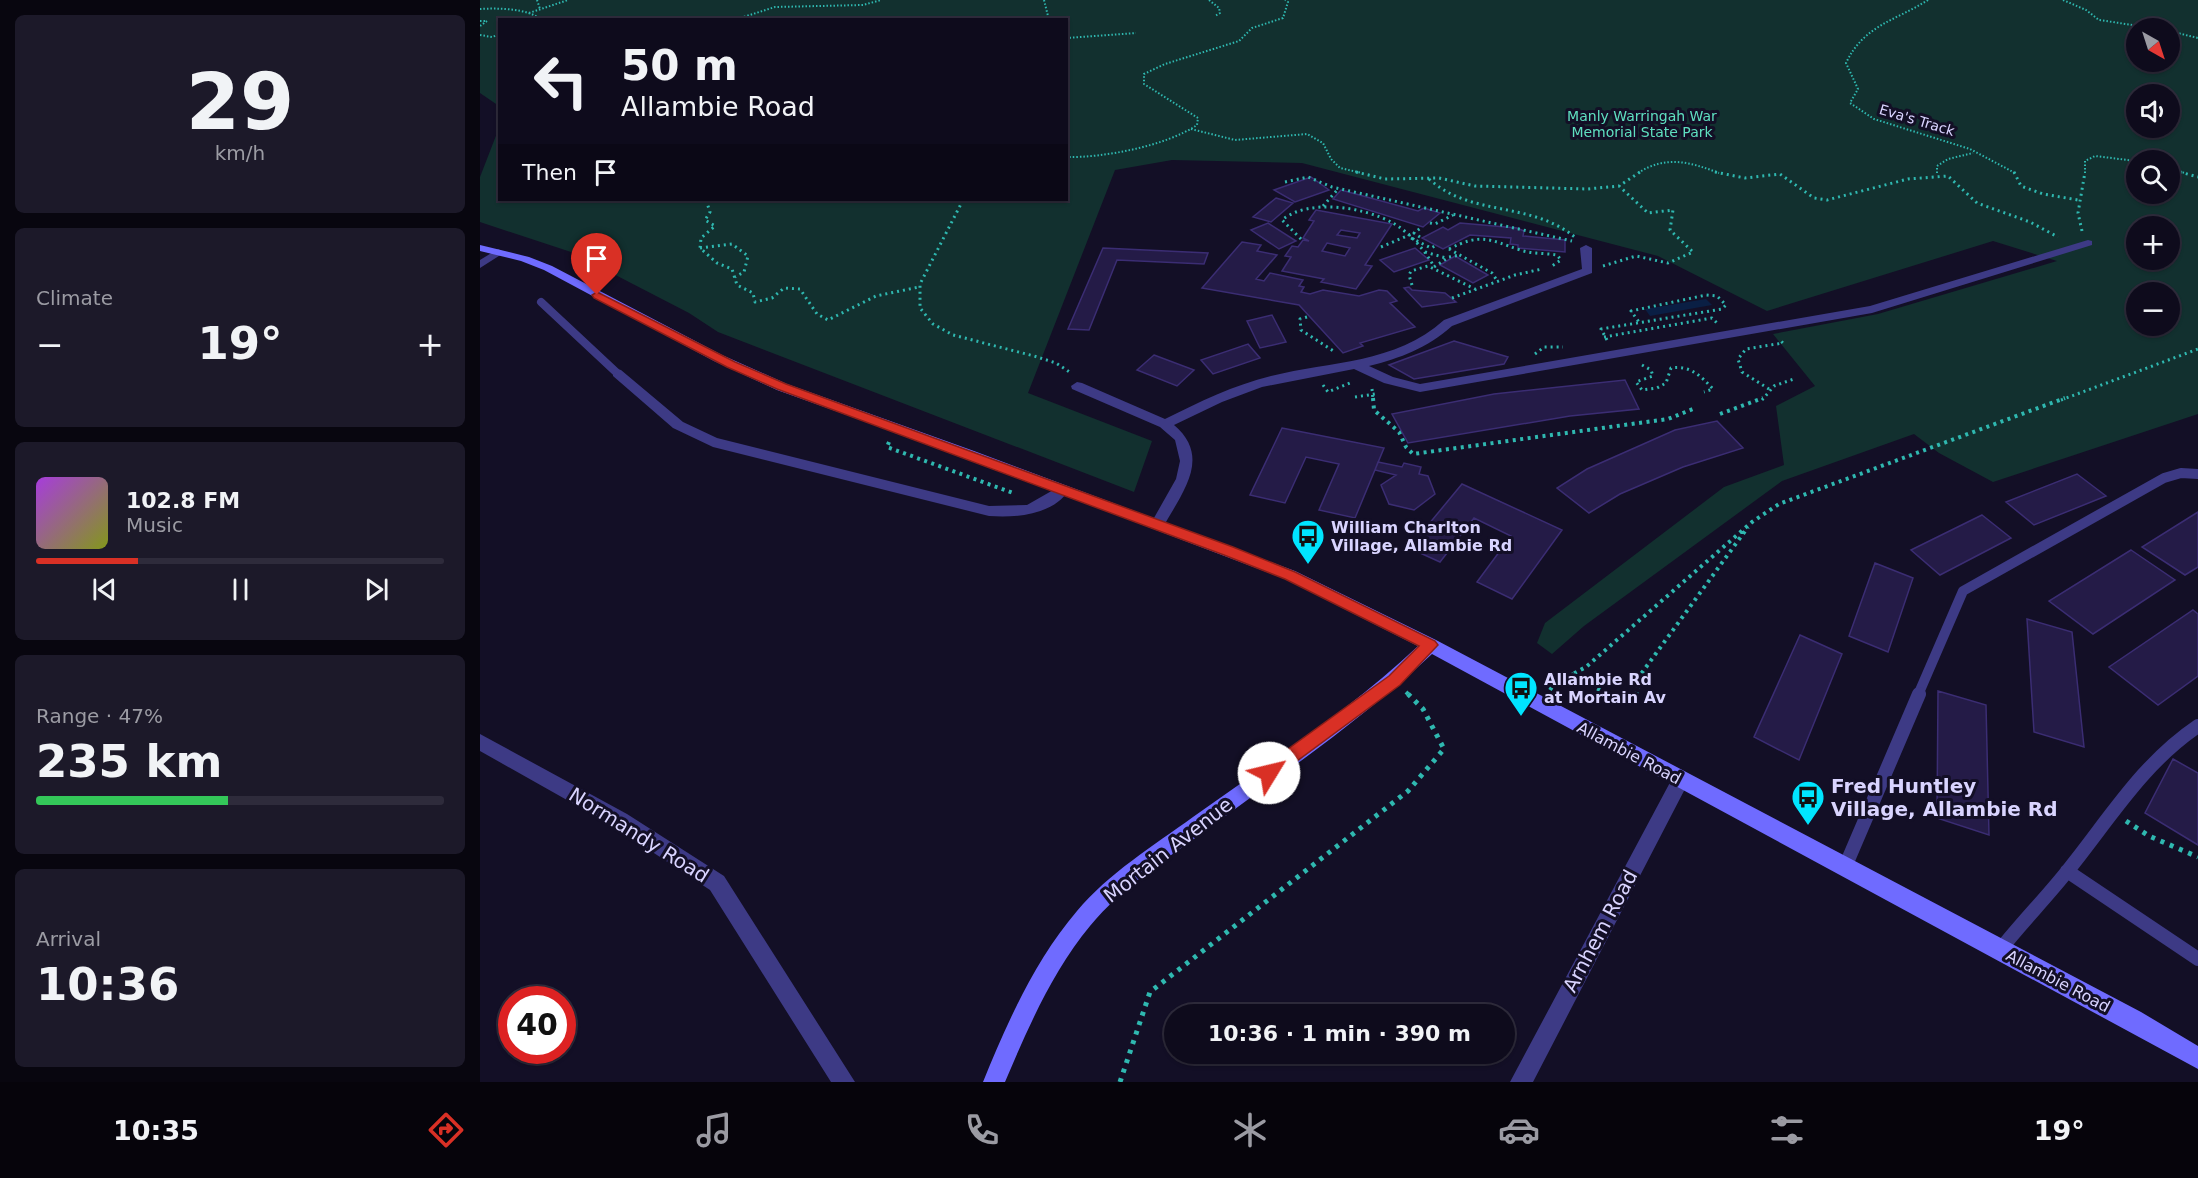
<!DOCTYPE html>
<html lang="en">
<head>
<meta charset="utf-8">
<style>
	body { margin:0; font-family:"DejaVu Sans",sans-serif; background:#1c1929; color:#f1f3f6; height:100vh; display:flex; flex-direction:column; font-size:22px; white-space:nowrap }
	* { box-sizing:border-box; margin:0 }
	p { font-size:20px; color:#9b9ba3 }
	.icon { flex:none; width:33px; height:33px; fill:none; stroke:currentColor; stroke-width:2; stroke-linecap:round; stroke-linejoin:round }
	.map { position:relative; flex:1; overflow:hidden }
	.side { display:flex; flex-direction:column; gap:15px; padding:15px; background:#08060f; width:480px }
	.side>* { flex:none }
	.hud { position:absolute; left:18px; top:18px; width:570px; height:183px; border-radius:0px; box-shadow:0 2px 4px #0004,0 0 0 2px #2e2b3b; background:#0e0b1c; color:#f1f3f6; overflow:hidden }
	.needle { width:39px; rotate:141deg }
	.fabs { position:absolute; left:1646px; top:18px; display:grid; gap:12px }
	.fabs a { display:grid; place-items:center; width:54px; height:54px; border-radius:50%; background:#0e0b1c; box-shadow:0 2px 4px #0004,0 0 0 2px #2e2b3b; font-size:30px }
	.speed { position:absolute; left:18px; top:986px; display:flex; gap:12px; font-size:30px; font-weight:700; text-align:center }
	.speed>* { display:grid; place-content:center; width:78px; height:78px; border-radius:50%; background:#0e0b1c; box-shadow:0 2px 4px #0004,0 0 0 2px #2e2b3b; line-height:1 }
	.speed .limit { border:9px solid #d22; background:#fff; color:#111 }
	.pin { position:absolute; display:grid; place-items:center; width:51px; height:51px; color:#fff; margin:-62px -26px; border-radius:50% 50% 50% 0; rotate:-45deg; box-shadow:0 0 6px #0007 }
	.pin .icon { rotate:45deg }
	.me { position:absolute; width:66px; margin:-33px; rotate:54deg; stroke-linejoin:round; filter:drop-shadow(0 0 4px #0008) }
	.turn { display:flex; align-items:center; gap:21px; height:126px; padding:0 24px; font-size:27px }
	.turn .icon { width:78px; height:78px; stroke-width:2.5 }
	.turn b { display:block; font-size:42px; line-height:51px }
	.then { display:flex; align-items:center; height:57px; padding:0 24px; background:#0003; gap:12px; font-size:22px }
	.big { font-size:45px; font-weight:700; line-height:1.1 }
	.side .tile { flex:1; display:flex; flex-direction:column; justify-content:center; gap:9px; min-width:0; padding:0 21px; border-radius:9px; background:#1c1929 }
	.side .dial { align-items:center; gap:0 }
	.dial b { font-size:78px; line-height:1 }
	.song { display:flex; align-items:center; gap:18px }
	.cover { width:72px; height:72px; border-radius:9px; background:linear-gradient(135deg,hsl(280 70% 55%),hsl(70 70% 35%)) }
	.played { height:6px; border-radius:3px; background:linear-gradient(90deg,#d93025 25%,#2e2b3b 25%) }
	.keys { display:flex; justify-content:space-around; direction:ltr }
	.heat { display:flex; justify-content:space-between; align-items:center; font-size:33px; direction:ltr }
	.charge { height:9px; border-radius:4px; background:linear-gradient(90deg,#34c759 47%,#2e2b3b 0) }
	.trip { position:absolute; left:684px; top:1004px; width:351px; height:60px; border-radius:30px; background:#0e0b1c; box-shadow:0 2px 4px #0004,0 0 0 2px #2e2b3b; font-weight:700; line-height:60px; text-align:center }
	.menu { display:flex; height:96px; justify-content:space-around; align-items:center; background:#06040b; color:#9b9ba3 }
	.menu .icon { width:42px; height:42px }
	.menu .active { color:#d93025 }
	.menu b { font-size:27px; color:#f1f3f6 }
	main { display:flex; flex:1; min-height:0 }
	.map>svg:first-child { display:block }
	.green { fill:#12302f; fill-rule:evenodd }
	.water { fill:#0a1f44 }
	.building { fill:#241b47; stroke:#3b2d73; stroke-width:1.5; fill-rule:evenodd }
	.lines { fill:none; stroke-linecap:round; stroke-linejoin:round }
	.path-far3 { stroke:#2fb8b0; stroke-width:2; stroke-dasharray:1.5 2; stroke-linecap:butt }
	.path-far2 { stroke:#2fb8b0; stroke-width:3; stroke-dasharray:2 4; stroke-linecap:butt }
	.path-far1 { stroke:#2fb8b0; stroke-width:4; stroke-dasharray:3 4.5; stroke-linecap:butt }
	.path { stroke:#2fb8b0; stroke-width:5; stroke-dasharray:4 6; stroke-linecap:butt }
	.lane-far2 { stroke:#3d3a85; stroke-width:8 }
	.lane-far1 { stroke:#3d3a85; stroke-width:10 }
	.lane { stroke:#3d3a85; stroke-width:14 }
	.street { fill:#3d3a85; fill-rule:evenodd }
	.secondary { fill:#6f6bff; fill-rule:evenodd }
	.route { fill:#d93025; stroke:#8d1f18; stroke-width:1.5 }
	.labels { text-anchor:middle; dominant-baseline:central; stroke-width:6; stroke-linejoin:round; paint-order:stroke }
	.far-park-label { font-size:14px; fill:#5fe0c0; stroke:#130f26 }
	.far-street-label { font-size:14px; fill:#d9d4ff; stroke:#130f26 }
	.poi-label { font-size:16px; font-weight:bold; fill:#d9d4ff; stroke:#130f26; text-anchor:start }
	.street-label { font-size:16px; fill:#d9d4ff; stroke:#130f26 }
	.near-poi-label { font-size:20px; font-weight:bold; fill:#d9d4ff; stroke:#130f26; text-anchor:start }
	.near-street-label { font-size:20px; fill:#d9d4ff; stroke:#130f26 }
</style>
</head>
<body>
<main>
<section class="side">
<div class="tile dial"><b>29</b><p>km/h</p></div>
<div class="tile"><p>Climate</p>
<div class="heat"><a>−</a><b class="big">19°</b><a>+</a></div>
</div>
<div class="tile">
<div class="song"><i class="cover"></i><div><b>102.8 FM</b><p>Music</p></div></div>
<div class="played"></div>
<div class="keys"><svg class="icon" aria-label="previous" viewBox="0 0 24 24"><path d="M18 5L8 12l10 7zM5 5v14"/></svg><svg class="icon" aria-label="pause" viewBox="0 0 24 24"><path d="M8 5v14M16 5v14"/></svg><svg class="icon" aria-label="next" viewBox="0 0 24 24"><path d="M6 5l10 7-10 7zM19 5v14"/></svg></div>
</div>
<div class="tile"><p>Range · 47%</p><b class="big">235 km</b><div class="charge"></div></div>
<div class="tile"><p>Arrival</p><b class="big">10:36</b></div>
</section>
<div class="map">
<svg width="1718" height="1082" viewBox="0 0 1718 1082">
	<rect width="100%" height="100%" fill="#130f26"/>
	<path class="green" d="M0,0H1718V414L1513,482L1459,453L1434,434L1302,481L1104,626L1072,654L1057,643L1065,623L1244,487L1304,465L1296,406L1335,386L1293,334L1398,314L1577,261L1513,241L1287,311L1178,256L822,163L692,160L635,170L548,393L672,441L654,492L238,332L209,313L91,252L0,222V177L19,128L20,200H586V20H20L19,106L0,93ZM1656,28H1689V62H1656ZM1656,94H1689V128H1656ZM1656,160H1689V194H1656ZM1656,226H1689V260H1656ZM1656,292H1689V326H1656Z"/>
	<path class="water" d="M1226,299L1232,305L1170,316L1165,309Z"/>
	<path class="building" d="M831,177L849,190L815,202L794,190Z
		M861,190L938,211L944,208L960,213L943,227L853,199Z
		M796,198L813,203L791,222L773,217Z
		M836,210L912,224L885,265L892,266L876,289L841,282L844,279L802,271L811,257L805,256L812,246L818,247L823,240L829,241L823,238L834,221L829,220ZM861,230L880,233L877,238L857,235ZM847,243L870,248L865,256L842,251Z
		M788,223L816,241L799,249L771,230Z
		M980,223L1037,228L1044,231L1043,236L1085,240V252L1038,248V245L1030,244L1031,238L990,235L963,249L942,238L963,227L968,230Z
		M762,242L781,245L777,251L797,255L776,279L784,281L790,273L823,280L819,286L824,287L821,292L830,294L843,290L879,296L899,290L907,291L917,301L910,303L935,327L880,343L883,346L863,353L819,305L722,288Z
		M623,248L728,253L724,264L637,260L609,330L588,329Z
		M935,248L949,260L914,272L900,260Z
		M975,256L1008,275L993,283L960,265Z
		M929,287L932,290L965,293L976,302L942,307L924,288Z
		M792,315L806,342L780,348L767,321Z
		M974,341L1028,357L1024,364L934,379L909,365Z
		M768,344L780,358L733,374L721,360Z
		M674,355L714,370L697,386L657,370Z
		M1145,380L1159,409L1090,416L928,443L912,414L1014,394Z
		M1237,421L1263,448L1203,467L1140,494L1109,513L1077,488L1107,469L1195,430Z
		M802,428L904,448L875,518L839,510L859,464L826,457L805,503L770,495Z
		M898,462L922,467L924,463L941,467L939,474L948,476L955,494L934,510L909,504L901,485L916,475L895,470Z
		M1597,474L1626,496L1554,525L1526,502Z
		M982,484L1082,530L1032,599L997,582L1031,536L994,518L960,562L929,548Z
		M1718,512V567L1705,575L1662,547Z
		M1502,515L1531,538L1460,575L1431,550Z
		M1651,550L1695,580L1613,634L1569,601Z
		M1395,563L1433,578L1408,652L1369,636Z
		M1713,610L1718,614V676L1678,705L1629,667Z
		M1547,619L1592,632L1604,747L1554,732Z
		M1320,635L1362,654L1319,760L1274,737Z
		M1458,691L1506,705L1509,835L1457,818Z
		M1693,759L1718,773V845L1665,813Z"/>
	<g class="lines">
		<path class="path-far3" d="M57,0L60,9
			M564,0L569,20
			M729,0L739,8L740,13L735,16
			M1448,0C1415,21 1384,25 1366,63L1378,89L1370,103L1394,119L1490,149L1535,173
			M1583,0L1606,10L1619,20L1673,28
			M0,9C17,8 49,8 61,20
			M49,13L88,0
			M254,20L295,7L383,5L401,0
			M0,21H7L0,26
			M1689,31L1718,38
			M0,35L12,37L20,34
			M586,38L656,33
			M711,129L755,140L827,134L843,143L851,159L860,168L882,173
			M586,157C623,158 686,146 717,125L718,118L664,84V74L685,64L759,41L772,28L803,18L808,2L805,0
			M1689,169L1705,173
			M1158,173C1186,155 1210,162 1239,173
			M1457,173V166L1468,159L1493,153
			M1605,173V161L1615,156L1656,161"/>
		<path class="path-far2" d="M876,172L905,179L959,178L995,186L1107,189L1139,186L1160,172
			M1235,172L1265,178L1300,174L1334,198L1347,200L1428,179L1468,176L1497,203L1550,222L1578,237
			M1534,172L1541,186L1563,194L1598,200
			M1700,172L1718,177
			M949,179C992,218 1052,200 1097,239
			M805,182L828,177L852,187L1092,241
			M226,200L230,212L225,220L235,226L221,238L220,248L237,263L252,269L257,285L273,293L275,302L292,298L304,288L320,289L337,314L348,320L396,296L439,287
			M483,200L440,284V308L453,324L473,335L554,356L576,363L591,373
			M843,206L859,188
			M950,223L955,224L973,215
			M1602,231L1598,213L1605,172
			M940,237L934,233L942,227
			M931,238L951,248L955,246
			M821,239L802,220C829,198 884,207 913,223C929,232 946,251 954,267L969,257L980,255
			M901,247L934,233
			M220,248L252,244L268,256L264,272L255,277
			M969,249C1001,233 1008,239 1040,250C1052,254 1065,253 1077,255L1081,260L1072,266
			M969,249L1012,273L1018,282
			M945,252L966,258
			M1123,266L1156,256L1188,263L1213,252L1190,230L1193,210L1168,213L1139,186
			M932,285L929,275L931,271L948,266L995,289
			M972,298L1035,275L1062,269
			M827,317L820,319L821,330L855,352
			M1124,337L1232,318L1237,323
			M1127,340L1121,329L1242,309L1246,305L1237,296L1226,295L1151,311L1159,322
			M1055,354L1064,347H1083
			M1162,365L1171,370L1173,376L1156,382L1162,390L1177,388L1186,383L1191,368C1210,365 1221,376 1233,389L1224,392
			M843,385L848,392L870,383
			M892,389L893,400
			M1289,389L1262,372L1258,359L1266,349L1303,343L1300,340
			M875,397L895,394
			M1282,400L1294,386L1314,379
			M1581,400L1718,349"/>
		<path class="path-far1" d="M893,398L894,410L919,432L926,447L933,454L1188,419L1213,409
			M1240,414L1283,398
			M409,442L407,447L533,493
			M1091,674L1129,695
			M1070,690L1074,684L1106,667L1272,522L1299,504L1585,398
			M926,692L929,695
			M1156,695L1161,674L1268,527"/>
		<path class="path" d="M1126,694L1142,703L1155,699L1156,694
			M1646,821L1669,836L1718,857
			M640,1082L670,992L928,791L964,749L943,709L928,694"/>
		<path class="lane-far2" d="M61,302L137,373"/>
		<path class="lane-far1" d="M1438,695L1483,591L1684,478L1701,473L1718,474"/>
		<path class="lane" d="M1365,867L1439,694
			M1587,871L1718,959
			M1520,950C1542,922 1567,897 1589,869C1630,818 1663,763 1718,726"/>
		<path class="street" d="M1608,240L1612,241V245L1392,313L940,392L904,383L874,369L782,387L742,402L694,425C733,458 701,494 682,529L677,530L670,525L696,479L700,461L695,440L680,427L592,389L591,386L597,382L602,383L685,419C719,402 754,385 791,376C851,361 915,364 964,320L1102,269L1100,248L1106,245L1112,248V273L972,326C947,348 921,358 889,366L913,377L940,384L1390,306Z
			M18,249L24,252L22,254L0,268V260Z
			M137,369L141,370L203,422L237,438L509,506L547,505L582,485L589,490C573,515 536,518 509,516L233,447L193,428L133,376V370Z
			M0,734L147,814L244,876L375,1082H351L230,890L133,826L0,751Z
			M1200,773L1206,775L1209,781L1206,787L1053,1082H1030L1194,775Z"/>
		<path class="secondary" d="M0,245L49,257L72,266L242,355L307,384L494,451L815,571L956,640L1661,1012L1718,1046V1069L952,654C883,719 805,772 729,828C688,858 643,886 610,926C572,972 548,1028 525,1082H503C527,1023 555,960 597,911C629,873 673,846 713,817C790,762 869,711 938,646L805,579L484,457L297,390L234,361L64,270L41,261L0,251Z"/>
	</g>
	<path class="route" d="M117,292L255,362L306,384L753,547L815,572L955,641L958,645L920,685L794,778L789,780L783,778L780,773L783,767L909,676L939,646L805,579L744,555L297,389L247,367L114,298L112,295Z"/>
	<defs>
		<symbol id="bus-pin" viewBox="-11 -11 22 30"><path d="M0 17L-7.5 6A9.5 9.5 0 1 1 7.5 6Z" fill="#00e5ff" stroke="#130f26"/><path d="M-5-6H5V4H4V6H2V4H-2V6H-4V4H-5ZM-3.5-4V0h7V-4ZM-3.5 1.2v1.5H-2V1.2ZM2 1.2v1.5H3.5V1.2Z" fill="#111"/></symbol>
	</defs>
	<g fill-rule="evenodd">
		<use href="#bus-pin" x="809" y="517" width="38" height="52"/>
		<use href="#bus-pin" x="1022" y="669" width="38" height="52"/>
		<use href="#bus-pin" x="1309" y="778" width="38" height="52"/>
	</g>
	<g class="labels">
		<g class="far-park-label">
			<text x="1162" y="116">Manly Warringah War<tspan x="1162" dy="16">Memorial State Park</tspan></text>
		</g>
		<g class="far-street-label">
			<text transform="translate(1437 120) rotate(17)">Eva's Track</text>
		</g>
		<g class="poi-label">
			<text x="851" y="527">William Charlton<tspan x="851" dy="18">Village, Allambie Rd</tspan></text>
			<text x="1064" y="679">Allambie Rd<tspan x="1064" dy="18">at Mortain Av</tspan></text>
		</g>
		<g class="street-label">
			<text transform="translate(1149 753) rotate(28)">Allambie Road</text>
			<text transform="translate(1578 981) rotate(28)">Allambie Road</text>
		</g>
		<g class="near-poi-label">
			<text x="1351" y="786">Fred Huntley<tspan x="1351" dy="23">Village, Allambie Rd</tspan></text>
		</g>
		<g class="near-street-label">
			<text transform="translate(159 835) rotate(32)">Normandy Road</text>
			<text transform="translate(688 850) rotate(-38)">Mortain Avenue</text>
			<text transform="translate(1120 931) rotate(-62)">Arnhem Road</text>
		</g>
	</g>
</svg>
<div class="fabs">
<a><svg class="needle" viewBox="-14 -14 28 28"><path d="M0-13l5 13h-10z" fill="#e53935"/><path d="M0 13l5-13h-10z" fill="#9b9ba3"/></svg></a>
<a><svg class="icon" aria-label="sound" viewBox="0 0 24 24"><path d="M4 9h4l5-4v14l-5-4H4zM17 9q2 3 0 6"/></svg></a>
<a><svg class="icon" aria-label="search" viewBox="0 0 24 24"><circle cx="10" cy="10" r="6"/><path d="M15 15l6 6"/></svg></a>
<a>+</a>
<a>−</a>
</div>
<div class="speed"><div class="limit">40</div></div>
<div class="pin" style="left:117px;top:295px;background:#d93025"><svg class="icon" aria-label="arrive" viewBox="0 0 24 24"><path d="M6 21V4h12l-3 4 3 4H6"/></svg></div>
<svg class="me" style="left:789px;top:773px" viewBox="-20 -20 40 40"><circle r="19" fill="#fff"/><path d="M0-13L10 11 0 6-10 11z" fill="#d93025"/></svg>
<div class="trip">10:36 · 1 min · 390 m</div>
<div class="hud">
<div class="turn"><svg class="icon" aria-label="left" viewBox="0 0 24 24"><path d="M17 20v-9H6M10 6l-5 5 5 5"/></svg><div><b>50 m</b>Allambie Road</div></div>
<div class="then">Then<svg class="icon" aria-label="arrive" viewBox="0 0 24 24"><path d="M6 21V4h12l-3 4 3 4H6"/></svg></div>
</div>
</div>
</main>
<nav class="menu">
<b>10:35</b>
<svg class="icon active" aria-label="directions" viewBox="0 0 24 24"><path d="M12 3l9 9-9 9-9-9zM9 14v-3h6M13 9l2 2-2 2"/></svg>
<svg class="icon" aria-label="music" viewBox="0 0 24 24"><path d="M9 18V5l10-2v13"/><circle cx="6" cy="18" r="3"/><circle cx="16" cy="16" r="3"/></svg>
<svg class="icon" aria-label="phone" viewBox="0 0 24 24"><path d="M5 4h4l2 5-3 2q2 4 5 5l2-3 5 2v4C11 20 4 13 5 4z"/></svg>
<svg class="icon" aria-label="climate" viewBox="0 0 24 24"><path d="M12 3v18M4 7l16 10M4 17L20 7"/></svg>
<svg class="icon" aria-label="car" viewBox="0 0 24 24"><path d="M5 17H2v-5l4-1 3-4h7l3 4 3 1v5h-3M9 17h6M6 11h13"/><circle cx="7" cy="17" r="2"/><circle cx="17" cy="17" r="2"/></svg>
<svg class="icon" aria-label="filters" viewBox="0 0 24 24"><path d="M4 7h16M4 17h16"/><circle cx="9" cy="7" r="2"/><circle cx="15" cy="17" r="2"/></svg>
<b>19°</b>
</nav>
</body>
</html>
